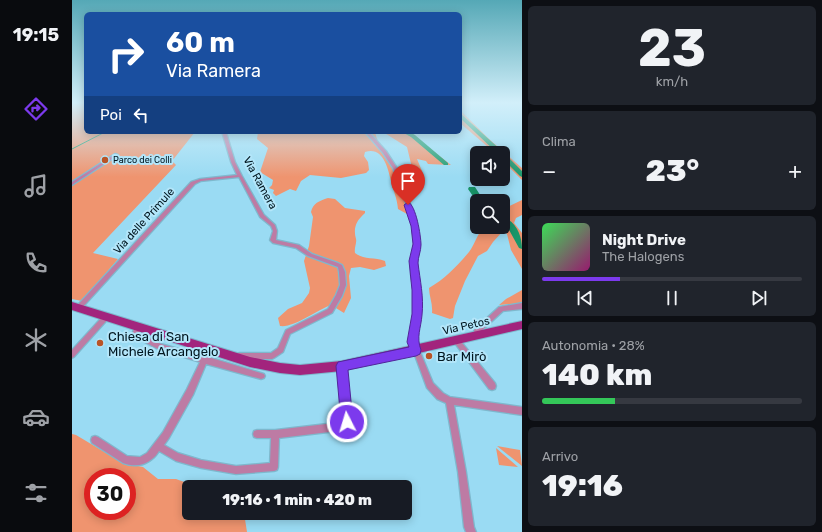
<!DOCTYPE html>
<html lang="it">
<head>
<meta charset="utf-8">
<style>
	body { margin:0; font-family:Rubik,sans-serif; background:#20242c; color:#f1f3f6; height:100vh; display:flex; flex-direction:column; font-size:15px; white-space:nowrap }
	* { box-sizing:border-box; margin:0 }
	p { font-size:13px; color:#9ea1a6 }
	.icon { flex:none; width:22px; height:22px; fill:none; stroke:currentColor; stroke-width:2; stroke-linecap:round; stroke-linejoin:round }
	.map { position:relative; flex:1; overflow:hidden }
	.side { display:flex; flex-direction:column; gap:6px; padding:6px; background:#0d0f14; width:300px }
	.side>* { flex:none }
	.guide { position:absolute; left:12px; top:12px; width:378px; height:122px; border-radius:6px; box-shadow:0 2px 10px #0003; background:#1a4fa0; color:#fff; overflow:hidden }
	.controls { position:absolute; left:398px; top:146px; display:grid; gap:8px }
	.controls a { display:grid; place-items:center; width:40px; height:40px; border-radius:6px; background:#171b24; box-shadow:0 2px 10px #0003; font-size:20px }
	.speed { position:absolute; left:12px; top:468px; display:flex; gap:8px; font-size:20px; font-weight:700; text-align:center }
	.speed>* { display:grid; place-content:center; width:52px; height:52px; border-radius:50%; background:#171b24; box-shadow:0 2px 10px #0003; line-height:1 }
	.speed .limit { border:6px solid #d22; background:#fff; color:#111 }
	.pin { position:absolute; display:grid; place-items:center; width:34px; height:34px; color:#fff; margin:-41px -17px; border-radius:50% 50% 50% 0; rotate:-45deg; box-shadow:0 0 4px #0007 }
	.pin .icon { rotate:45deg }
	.me { position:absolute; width:44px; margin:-22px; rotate:355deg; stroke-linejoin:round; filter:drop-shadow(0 0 3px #0008) }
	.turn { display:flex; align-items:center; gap:14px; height:84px; padding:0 16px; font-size:18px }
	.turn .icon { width:52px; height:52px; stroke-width:2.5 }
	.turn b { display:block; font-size:28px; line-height:34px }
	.then { display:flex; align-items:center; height:38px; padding:0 16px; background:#0003; gap:8px; font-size:15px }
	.big { font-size:30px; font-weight:800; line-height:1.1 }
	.side .tile { flex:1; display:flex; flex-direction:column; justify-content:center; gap:6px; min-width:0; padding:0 14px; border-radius:6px; background:#20242c }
	.side .dial { align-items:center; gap:0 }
	.dial b { font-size:52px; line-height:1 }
	.song { display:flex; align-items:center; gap:12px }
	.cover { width:48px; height:48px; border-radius:6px; background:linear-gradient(135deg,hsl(130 70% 55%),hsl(320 70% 35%)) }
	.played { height:4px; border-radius:2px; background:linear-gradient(90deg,#7c3aed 30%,#363941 30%) }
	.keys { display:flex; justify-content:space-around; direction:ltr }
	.heat { display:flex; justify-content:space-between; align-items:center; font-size:22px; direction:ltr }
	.charge { height:6px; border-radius:3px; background:linear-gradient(90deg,#34c759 28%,#363941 0) }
	.trip { position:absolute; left:110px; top:480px; width:230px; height:40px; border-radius:6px; background:#171b24; box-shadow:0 2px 10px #0003; font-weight:800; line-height:40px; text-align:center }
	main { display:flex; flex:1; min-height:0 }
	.dock { display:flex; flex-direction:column; width:72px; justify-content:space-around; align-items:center; background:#090b0e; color:#9ea1a6 }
	.dock .icon { width:28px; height:28px }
	.dock .active { color:#7c3aed }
	.dock b { font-size:18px; color:#f1f3f6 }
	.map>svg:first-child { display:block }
	.green { fill:#ef946f; fill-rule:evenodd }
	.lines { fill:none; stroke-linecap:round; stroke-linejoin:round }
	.stream { stroke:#19976a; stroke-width:1 }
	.river { fill:#19976a; fill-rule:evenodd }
	.minor-casing { stroke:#7eb8cd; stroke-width:2.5 }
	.primary-casing { stroke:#7eb8cd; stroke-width:2 }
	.minor { fill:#bd7ba4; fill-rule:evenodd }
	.primary { fill:#a2247d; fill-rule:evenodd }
	.route { fill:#7c3aed; stroke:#51269a }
	.poi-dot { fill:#b95426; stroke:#b3e6fa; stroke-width:1.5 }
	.labels { text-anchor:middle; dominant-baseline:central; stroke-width:4; stroke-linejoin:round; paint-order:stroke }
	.far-poi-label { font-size:9px; fill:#00161f; stroke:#b3e6fa; text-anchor:start }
	.street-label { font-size:11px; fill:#00161f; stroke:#b3e6fa }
	.near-poi-label { font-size:13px; fill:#00161f; stroke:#b3e6fa; text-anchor:start }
</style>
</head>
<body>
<main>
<nav class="dock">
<b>19:15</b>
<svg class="icon active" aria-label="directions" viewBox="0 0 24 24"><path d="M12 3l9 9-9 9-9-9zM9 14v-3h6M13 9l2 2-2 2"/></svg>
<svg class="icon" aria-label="music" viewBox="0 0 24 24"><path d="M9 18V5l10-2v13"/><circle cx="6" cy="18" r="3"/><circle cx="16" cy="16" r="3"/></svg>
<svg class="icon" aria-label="phone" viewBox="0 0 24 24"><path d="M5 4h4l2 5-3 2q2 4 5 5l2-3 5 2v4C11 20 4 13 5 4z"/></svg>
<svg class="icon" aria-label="climate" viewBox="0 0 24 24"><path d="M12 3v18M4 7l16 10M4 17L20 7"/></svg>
<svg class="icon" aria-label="car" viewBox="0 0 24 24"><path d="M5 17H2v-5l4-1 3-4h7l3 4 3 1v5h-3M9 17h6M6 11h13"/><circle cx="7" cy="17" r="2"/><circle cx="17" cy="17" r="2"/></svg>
<svg class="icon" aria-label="filters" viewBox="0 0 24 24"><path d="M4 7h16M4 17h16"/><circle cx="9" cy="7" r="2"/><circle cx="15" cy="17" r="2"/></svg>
</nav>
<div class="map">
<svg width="450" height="532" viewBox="0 0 450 532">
	<rect width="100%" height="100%" fill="#9adbf3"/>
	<path class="green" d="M0,102H14V132H123L100,161L104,165L21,253L46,259L10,301L0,299Z
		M388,110L416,138L450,168V180L431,161V153H423L388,123Z
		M186,132H303C306,148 320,161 327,175C333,187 336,199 338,211L335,214L326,209C325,197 321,191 319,181C316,168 311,146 293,152L292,156L296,162L297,170L294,173L269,178L238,175L229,181L224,191L218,189L204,196L201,193L202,190L197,188L200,185L201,180L188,172L196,148L185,139Z
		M311,132H334L341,135L379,165L356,164L354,161L345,159L350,171L346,174L341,172L335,147Z
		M256,198L263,199L273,208L293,211V213C284,221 281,228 284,239C285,243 282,248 283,253C292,260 302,257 313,261L314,266L302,270L288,267L279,268L277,276L279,298L272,313L259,305C245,310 222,328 208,326L206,318L216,309L230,303L237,293L238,288L232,261L237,246L241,217L239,212C241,203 247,201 256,198Z
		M450,200V215L444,218L442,223L450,233V269L439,250L435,234L431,231L421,242L415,251L406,256L393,281L383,306L381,318L378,319L360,313C361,304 357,296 357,288C373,279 385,266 397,252C403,244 405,234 412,227H431V209Z
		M450,290V303L427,305L434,299Z
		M0,434L4,435L51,463L71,467L86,479H104L126,487H117V513H172L175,532H0ZM21,477H55V511H21Z
		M425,446L448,450L450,466Z
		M424,448L446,467L427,465Z"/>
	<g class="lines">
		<path class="stream" d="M0,149L33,132"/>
		<path class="river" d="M388,113L431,152L450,171V177L448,176L431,159V153H425L388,118Z
			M330,132H338L343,135L376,163V165H372L339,137Z
			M397,187H403L412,201L405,202L396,189Z
			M431,217C445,222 450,236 450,249L447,248L436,228L431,224Z"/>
		<defs>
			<path id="minor" d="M150,132H154L163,162L170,176L192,215L203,225L205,231L204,240L227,245L240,254L266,263L270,265L273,272L274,285L270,296L260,313L218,334L211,352L202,358L200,359H167L165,358L164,356L165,354L167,353H199L206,348L214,330L256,309L264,295L268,285L267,272L266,267L236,256L224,248L201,243L198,240L201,231L199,226L188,217L167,177L129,181L123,184L8,310L6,311L4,310L3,308L119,182L128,179L165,175L159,162Z
				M293,132H297L314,151L325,168L344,220L348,244L345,261V275L349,300L344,342L361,383L371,393L378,397L450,407V415L382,405L394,472L402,527L404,532H394L392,527L386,472L374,403L365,399L355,388L338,342L343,300L339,275V261L342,244L340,220L321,168L311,153Z
				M43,154L46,155L0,185V182Z
				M450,303V309L431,311L408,332L409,335L408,337L406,338L404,337L402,331L403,329L427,307Z
				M34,314L36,315L37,317L36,319L2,357L0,358V350L32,315Z
				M66,324L68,325L69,327L67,333L89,344L132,356H133L136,357L189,373L192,374L193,376L192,378L189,379L134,364L121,395L97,438L92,445L106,453L129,460L164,466L198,463L199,438H185L182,437L181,434L182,431L185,430H203L271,422L267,366L268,364L270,363L272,364L273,366L279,422L277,429L274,430L207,438L206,467L205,470L202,471L164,474L129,468L104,461L87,451C85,454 83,457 80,459C72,466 61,467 51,463L20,443L19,440L20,437L23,436L26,437L55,456L68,457L75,453L91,432L115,389L128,362L86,349L61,336L60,334L64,325Z
				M384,337L386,338L423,383L424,386L423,389L420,390L417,389L382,342L381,340L382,338Z"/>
			<path id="primary" d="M0,302L178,357L208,363L228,365L270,361L450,321V329L270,371L228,375L208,373L178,367L0,310Z"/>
		</defs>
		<use href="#minor" class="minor-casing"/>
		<use href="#primary" class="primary-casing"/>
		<use href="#minor" class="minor"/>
		<use href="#primary" class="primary"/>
	</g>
	<linearGradient id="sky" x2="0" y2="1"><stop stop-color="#55a8b6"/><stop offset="0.58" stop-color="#d2effa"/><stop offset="1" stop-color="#d2effa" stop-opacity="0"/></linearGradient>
	<rect width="450" height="177" fill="url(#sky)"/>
	<path class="route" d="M336,202C344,205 349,236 349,245C349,251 346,257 346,263C348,280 352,297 350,315C349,328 344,337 349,350L348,354L344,356L276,370L281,422L280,427L275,428L270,427L269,422L264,366L266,362L337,347L335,342L340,314V290L337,261L341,244L339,226L332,205Z"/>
	<g class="poi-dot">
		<circle cx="33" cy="160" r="4"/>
		<circle cx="28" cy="343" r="4"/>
		<circle cx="357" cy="356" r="4"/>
	</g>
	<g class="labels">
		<g class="far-poi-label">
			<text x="41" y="160">Parco dei Colli</text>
		</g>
		<g class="street-label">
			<text transform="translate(188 183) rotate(61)">Via Ramera</text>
			<text transform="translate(72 221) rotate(-48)">Via delle Primule</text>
			<text transform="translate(394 326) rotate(-13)">Via Petos</text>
		</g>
		<g class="near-poi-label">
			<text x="36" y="336">Chiesa di San<tspan x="36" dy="15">Michele Arcangelo</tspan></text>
			<text x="365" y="356">Bar Mirò</text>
		</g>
	</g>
</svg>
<div class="controls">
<a><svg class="icon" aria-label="sound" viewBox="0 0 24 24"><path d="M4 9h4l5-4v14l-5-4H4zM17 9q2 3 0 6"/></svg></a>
<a><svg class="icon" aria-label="search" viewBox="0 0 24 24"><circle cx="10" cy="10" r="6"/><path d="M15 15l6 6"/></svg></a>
</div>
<div class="speed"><div class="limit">30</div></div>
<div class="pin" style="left:336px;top:205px;background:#d93025"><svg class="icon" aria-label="arrive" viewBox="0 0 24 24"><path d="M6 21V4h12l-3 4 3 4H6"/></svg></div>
<svg class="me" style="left:275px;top:422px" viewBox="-20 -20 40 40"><circle r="17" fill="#7c3aed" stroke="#fff" stroke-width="3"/><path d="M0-11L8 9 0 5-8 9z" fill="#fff"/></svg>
<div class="trip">19:16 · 1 min · 420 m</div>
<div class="guide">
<div class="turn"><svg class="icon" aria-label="right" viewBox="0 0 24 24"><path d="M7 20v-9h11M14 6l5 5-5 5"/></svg><div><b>60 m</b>Via Ramera</div></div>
<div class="then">Poi<svg class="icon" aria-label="left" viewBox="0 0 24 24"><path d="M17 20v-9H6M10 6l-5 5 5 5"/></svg></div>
</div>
</div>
<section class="side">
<div class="tile dial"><b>23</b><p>km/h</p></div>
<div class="tile"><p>Clima</p>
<div class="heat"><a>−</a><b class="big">23°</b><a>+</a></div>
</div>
<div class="tile">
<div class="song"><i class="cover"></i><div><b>Night Drive</b><p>The Halogens</p></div></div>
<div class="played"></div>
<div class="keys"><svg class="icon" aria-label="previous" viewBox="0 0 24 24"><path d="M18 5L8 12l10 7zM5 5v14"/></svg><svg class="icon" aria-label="pause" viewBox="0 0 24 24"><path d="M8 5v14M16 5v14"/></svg><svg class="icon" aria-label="next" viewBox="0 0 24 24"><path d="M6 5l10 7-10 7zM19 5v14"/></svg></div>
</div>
<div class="tile"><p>Autonomia · 28%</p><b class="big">140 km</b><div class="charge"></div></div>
<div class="tile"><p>Arrivo</p><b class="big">19:16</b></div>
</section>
</main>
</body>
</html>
